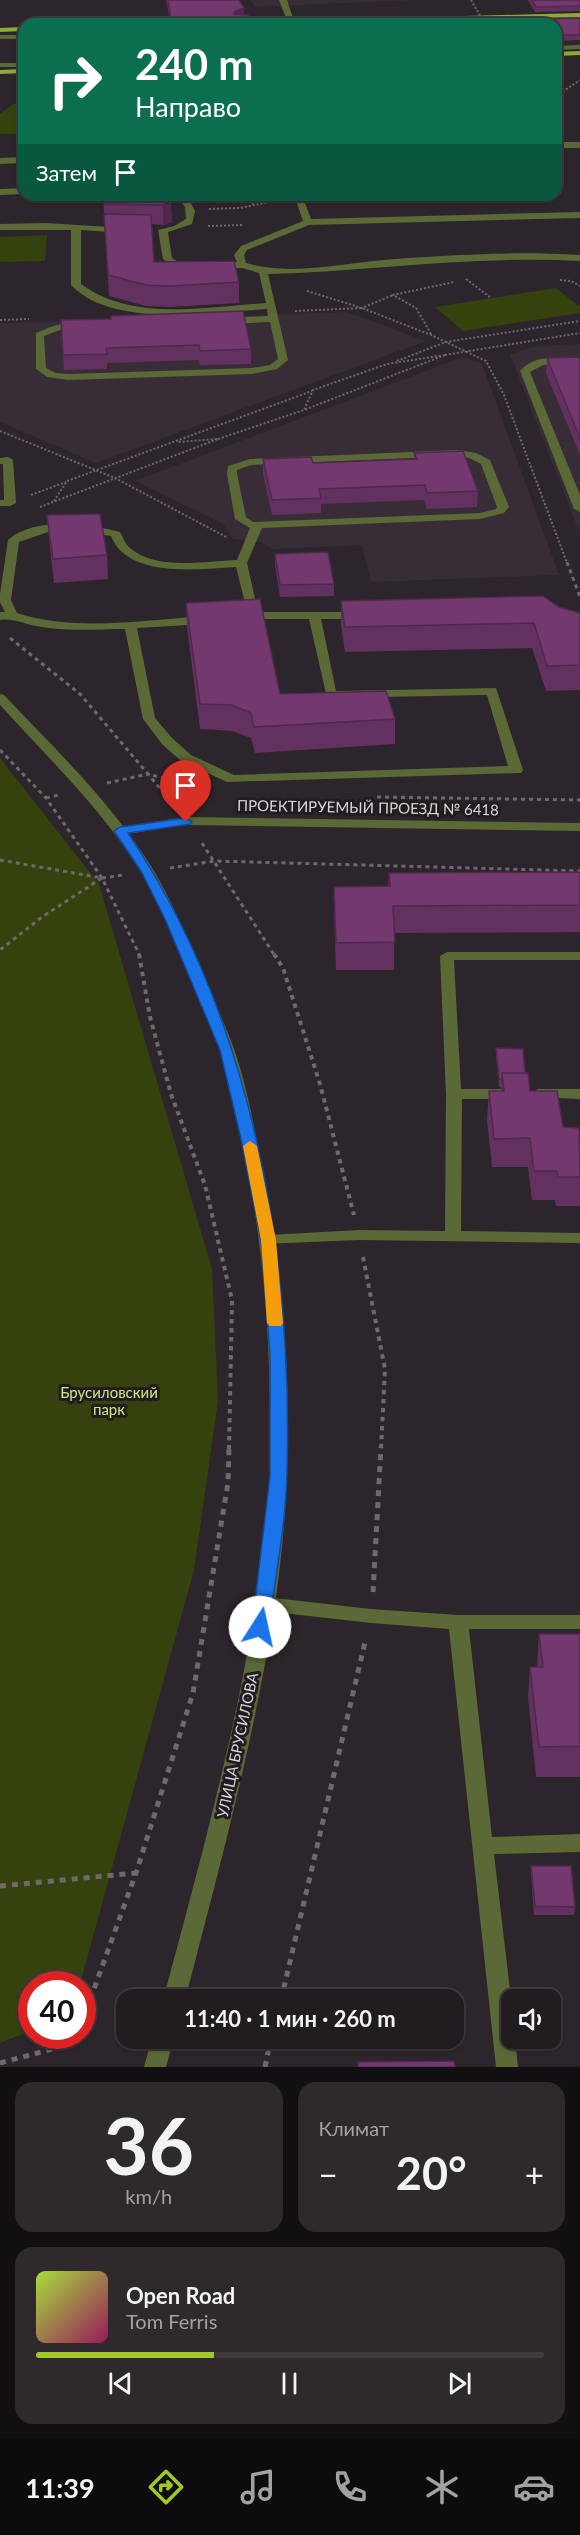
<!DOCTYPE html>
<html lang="ru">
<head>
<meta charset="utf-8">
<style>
	body { margin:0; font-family:Lato,sans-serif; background:#2d292d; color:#f1f3f6; height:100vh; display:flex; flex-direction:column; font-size:22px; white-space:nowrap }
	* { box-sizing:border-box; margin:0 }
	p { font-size:20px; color:#a2a1a5 }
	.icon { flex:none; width:33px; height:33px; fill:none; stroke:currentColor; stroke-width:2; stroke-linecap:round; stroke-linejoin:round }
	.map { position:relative; height:2067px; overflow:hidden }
	.panel { display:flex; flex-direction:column; gap:15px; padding:15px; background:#120f12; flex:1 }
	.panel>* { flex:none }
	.hud { position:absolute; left:18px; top:18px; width:544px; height:183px; border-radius:18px; box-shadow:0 2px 4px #0004,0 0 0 2px #3e3a3e; background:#0b6e4f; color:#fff; overflow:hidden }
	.fabs { position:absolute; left:501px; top:1989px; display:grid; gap:12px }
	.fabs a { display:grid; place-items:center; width:60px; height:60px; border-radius:12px; background:#211c20; box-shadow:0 2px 4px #0004,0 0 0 2px #3e3a3e; font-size:30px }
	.speed { position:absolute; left:18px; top:1971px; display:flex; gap:12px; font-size:30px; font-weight:700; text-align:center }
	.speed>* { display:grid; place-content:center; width:78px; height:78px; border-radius:50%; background:#211c20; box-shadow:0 2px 4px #0004,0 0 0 2px #3e3a3e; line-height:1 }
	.speed .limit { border:9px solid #d22; background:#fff; color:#111 }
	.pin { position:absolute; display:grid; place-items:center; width:51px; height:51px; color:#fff; margin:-62px -26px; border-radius:50% 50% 50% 0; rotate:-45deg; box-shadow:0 0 6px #0007 }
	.pin .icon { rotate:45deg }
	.me { position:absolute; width:66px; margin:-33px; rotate:10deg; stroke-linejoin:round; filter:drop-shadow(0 0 4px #0008) }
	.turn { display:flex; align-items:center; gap:21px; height:126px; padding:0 18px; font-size:27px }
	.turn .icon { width:78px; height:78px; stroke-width:2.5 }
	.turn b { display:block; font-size:42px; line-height:51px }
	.then { display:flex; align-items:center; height:57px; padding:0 18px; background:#0003; gap:12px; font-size:22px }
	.big { font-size:45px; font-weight:700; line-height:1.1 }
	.panel .widget { flex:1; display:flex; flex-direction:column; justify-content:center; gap:9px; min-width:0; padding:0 21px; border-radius:18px; background:#2d292d }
	.panel .dial { align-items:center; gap:0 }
	.dial b { font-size:78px; line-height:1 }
	.song { display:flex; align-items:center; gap:18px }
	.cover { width:72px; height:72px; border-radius:9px; background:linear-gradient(135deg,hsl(80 70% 55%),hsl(330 70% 35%)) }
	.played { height:6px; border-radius:3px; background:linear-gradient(90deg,#a3c926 35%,#3e3a3e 35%) }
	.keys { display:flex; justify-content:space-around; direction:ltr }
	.heat { display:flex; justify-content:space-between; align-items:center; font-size:33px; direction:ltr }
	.panel .tiles { flex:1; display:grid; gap:15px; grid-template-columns:1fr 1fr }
	.widget:last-child { grid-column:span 2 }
	.trip { position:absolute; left:116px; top:1989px; width:348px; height:60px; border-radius:18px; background:#211c20; box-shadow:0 2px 4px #0004,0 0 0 2px #3e3a3e; font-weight:700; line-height:60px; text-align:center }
	.tab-bar { display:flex; height:96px; justify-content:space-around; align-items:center; background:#0d0b0d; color:#a2a1a5 }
	.tab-bar .icon { width:42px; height:42px }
	.tab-bar .active { color:#a3c926 }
	.tab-bar b { font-size:27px; color:#f1f3f6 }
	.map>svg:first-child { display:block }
	.built { fill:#382c37 }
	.green { fill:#35420e }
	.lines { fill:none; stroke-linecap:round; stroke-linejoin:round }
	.path-far3 { stroke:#6f696e; stroke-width:2; stroke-dasharray:2 2; stroke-linecap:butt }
	.path-far2 { stroke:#6f696e; stroke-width:3; stroke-dasharray:4 4; stroke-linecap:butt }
	.path-far1 { stroke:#6f696e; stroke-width:4; stroke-dasharray:4.5 4.5; stroke-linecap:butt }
	.path { stroke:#6f696e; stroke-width:5; stroke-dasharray:6 6; stroke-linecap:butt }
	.service { fill:#5a6936; fill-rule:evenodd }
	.minor { fill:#5a6936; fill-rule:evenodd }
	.tertiary { fill:#5a6936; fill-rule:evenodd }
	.primary { fill:#8caa35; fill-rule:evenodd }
	.path-bridge { stroke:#6f696e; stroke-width:2; stroke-dasharray:2 2; stroke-linecap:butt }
	.wall { fill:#63315f }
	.shaded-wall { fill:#50284e }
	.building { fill:#73396f; stroke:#50284e; stroke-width:1.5 }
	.route { fill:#1a73e8; stroke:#114b97; stroke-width:1.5 }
	.slow { fill:#f59e0b }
	.labels { text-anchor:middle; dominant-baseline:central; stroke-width:6; stroke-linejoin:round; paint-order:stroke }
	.street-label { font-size:15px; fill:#dad5d9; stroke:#231b22 }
	.park-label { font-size:15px; fill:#caea7c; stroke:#231b22 }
</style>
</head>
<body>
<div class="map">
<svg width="580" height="2067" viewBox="0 0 580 2067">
	<rect width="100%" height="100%" fill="#2c252b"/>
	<path class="built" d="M251,0H416L254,7Z
		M347,312L426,341L96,463L0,422V323Z
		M580,344V534L510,354L537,346Z
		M463,357L482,364L559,575L371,582L362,545L274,549L260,542L233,539L224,524L135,481Z"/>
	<path class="green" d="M24,103V134H0V114L13,104Z
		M47,235L45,261L0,262V237Z
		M556,288L580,307V313L463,331L435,307Z
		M0,758L99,884L212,1269L218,1401L194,1570L80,1984H32L31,2031L0,2043Z"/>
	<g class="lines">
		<path class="path-far3" d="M556,96L580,80
			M238,195L255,205
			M209,209L240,208L279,200
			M208,226L243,225
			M466,279L491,298
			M560,280L571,281L580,286
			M307,291L362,308L393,295
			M295,311L362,308L431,335L486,361L504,395L567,563
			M0,320L29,319
			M431,334L416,308L393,295L454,282
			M445,355L580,333
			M445,355L304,410L313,390L387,364Z
			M397,361L446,342L580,321
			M0,431L115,478L228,538
			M218,439L304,410
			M31,495L66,482
			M54,501L67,481L312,391
			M40,507L218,439L178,442"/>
		<path class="path-far2" d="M567,562L580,597
			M10,638L80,694L148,774L185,784
			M0,750L46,798L102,878L140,956
			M107,783L148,774L172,803
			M377,797L580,800
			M46,798L59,795
			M202,843L275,956
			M0,860L102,878L42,917L0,950
			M170,868L215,861L580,871
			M102,878L124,875"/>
		<path class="path-far1" d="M139,954L150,1017L171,1094L205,1185L232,1300L229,1449
			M274,954L283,968L320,1084L354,1215
			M363,1257L385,1369L381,1449"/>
		<path class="path" d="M373,1592L381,1447
			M0,1886L136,1873
			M281,2000L366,1638
			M82,2022L136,1873L193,1693L228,1483L229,1447
			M0,2063L75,2043L78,2036
			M265,2067L271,2038"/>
		<path class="service" d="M279,0H287L295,24L288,23Z
			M580,17V21L456,24L460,22Z
			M0,35H24V39H0Z
			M580,45V49L556,50V46Z
			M0,63H24V67H0Z
			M24,188V194L0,195V189Z
			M177,195L187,196L195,211L192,224L168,232L172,258L178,262L195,265L197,267L192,270L172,266L163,259L158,230L174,226L186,219L185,207Z
			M294,195H302L311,219L580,212V218L309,225L247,250L244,255L246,263C290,276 338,264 383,260C448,255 514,251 580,255V261C476,255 372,271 268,274L288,360L277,369L252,374L68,380L47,377L36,369V333C49,327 73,317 87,326L85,328L60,330L44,336L46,368L56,373L68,374L252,368L270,365L278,359L270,322L226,324L221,321L226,318L268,316L267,309C212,312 113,329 71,285V230H0V224L45,223L127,228L129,230L124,233L81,230V284C132,322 206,307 266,303L259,273L242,268L216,269L211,266L216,263L237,262L234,255L241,246L303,221Z
			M580,358V364L543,365L530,372L580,495V512L574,509L520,371C534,354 560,358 580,358Z
			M457,450L476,453L490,460L509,507L504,513L480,519L262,528L247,563L258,612H363L365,615L359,619H321L336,691L496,688L523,770L521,773L227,782L181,761L162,744L143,719L125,629C96,629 65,632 36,626C23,624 14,618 0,620V612H5L0,602V594L8,540C34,516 89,524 120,532C123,537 125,544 130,548C157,571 204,561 237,560L250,528L235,519L227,474L228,466L250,459ZM457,456L469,458L481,464L497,507L496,509L480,513L253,522L246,517L237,474V470L251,465ZM51,531H77L111,536C128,579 199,569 236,567L249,619H309L327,698L487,695L508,766L234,775L191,755L172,738L155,718L137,628L205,624L211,620L205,616C144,620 76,632 17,613L11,600L19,542Z
			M8,457L13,460L16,503L10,506H0V500H4L3,464H0V458Z
			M447,952H580V960H454L461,1089H508L516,1094L508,1099H462L461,1231L580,1233V1243L359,1240L262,1244L260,1240L262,1236L268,1235L359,1230L445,1231L446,1094L440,956Z
			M538,1089H580V1099L533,1097L530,1094Z
			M265,1597L371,1609L458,1615H580V1629H469L492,1837L580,1834V1852L494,1854L512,2007V2038H515L518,2067H496L449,1629L371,1623L265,1611L258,1609L255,1604L258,1599Z"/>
		<path class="minor" d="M556,142H580V148H556Z
			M24,157V163L0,164V158Z
			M186,817L580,823V831L186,825L120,835L113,831L120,827Z"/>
		<path class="tertiary" d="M0,694L4,695C57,751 114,805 154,871C173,903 187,938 202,972C212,998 225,1023 234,1049C248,1089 255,1132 263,1172C291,1315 296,1460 275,1604C255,1738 219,1869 185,2000H163C209,1828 258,1655 270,1478C271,1455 270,1431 270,1408C269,1289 254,1167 220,1052C214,1031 203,1009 194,988C177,948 162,906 139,869C101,808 48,758 0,705Z
			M152,2038H174L166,2067H144Z"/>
		<path class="primary" d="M580,13V17L236,24L240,22Z
			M24,27V31L0,32V28Z
			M580,51V55L556,56V52Z
			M24,69V73L0,74V70Z"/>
		<path class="path-bridge" d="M471,0L485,24"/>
	</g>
	<path class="wall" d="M166,0H239L244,8V15L254,24H171Z
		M528,0H580V11L535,12Z
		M580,18V40L556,41V24H543V19Z
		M103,195H170L172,222L163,225L152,224L154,262L239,282V303L170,307L146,306L109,296Z
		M61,320L251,349V364L200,365L199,360L107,363V369L64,370Z
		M580,357V455L546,373L547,358Z
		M414,453L478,491L477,507L427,509L424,500L321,504V513L272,515L263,474V459L313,463L414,459Z
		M47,515L107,555L108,579L54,583L49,538Z
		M275,554L334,584V596L280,597L275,565Z
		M341,601L559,607L580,613V690L546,691L532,648L345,652L341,625Z
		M186,603L280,694L395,719V744L255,753L251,738L232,731L200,729L187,627Z
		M580,872V932L394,933V970H336L334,913V887L388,886L389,873Z
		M496,1048L525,1073L530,1091L563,1127L580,1132V1206H556L555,1200H532L528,1167H492L487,1120L489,1091H501V1087H499L496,1056Z
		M539,1634H580V1777H536L528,1697L530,1667H537Z
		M531,1866L575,1907L574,1915H534L531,1874Z"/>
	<path class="shaded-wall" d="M244,8V20L234,14L235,11Z
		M171,202L172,222L163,225V205Z"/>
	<path class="building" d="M168,0H239L244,8L235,11L234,14L248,15L254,24H172Z
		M532,0H580V6L536,7Z
		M580,18V35H556V24H546L543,19Z
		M103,195H170L171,202L163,205L104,204Z
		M104,214L151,215L154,262L234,261L239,282L170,286L146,285L108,275Z
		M243,311L251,349L200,351L199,345L106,348L107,354L63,355L61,320L111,319V316Z
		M580,357V438L547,358Z
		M463,451L478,491L427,493L425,485L319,489L321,498L272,500L263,459L311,457L313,463L417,459L414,453Z
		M100,514L107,555L53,559L47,515Z
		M328,552L334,584L280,585L275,554Z
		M543,596L559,607L580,613V665L547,666L534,623L345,627L341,601Z
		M260,599L280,694L386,691L395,719L254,727L251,713L232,705L200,704L186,603Z
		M580,872V905L393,906L395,942L336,943L334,887L390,886L389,873Z
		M496,1048L523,1049L525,1073H502V1079H499Z
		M502,1073H528L530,1091H557L563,1127L579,1128L580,1177H558L557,1171H534L530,1138L494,1139L489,1091H504Z
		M539,1634H580V1746L539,1747L530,1667H543Z
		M531,1866H571L575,1907L535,1906Z
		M454,2061L455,2067H358V2062Z"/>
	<path class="route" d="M186,818L192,822L191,824L128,833C253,1019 293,1254 287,1474C286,1523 275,1578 269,1627L267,1632L260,1634L254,1632L252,1627L270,1476V1355L261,1240L241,1139L220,1050L165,919L141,871L114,831L120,827Z"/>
	<path class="slow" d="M250,1141L257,1146L276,1240L283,1323L281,1326H270L267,1323L261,1240L243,1146Z"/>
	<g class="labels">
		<g class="street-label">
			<text transform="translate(368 807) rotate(1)">ПРОЕКТИРУЕМЫЙ ПРОЕЗД № 6418</text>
			<text transform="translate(237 1745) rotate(-78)">УЛИЦА БРУСИЛОВА</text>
		</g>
		<g class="park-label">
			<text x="109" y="1392">Брусиловский<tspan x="109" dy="17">парк</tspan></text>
		</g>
	</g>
</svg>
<div class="fabs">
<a><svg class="icon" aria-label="sound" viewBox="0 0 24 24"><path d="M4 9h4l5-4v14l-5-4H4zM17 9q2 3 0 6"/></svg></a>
</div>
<div class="speed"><div class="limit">40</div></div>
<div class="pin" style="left:186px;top:822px;background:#d93025"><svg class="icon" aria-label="arrive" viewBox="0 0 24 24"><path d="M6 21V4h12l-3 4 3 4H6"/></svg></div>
<svg class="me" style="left:260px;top:1627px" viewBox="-20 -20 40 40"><circle r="19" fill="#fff"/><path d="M0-13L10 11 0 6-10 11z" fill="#1a73e8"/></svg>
<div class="trip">11:40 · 1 мин · 260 m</div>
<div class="hud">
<div class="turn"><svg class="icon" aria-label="right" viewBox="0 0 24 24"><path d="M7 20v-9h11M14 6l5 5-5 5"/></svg><div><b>240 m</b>Направо</div></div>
<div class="then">Затем<svg class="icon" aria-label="arrive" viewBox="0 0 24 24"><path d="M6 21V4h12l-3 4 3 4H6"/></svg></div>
</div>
</div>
<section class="panel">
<div class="tiles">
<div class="widget dial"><b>36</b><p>km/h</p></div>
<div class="widget"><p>Климат</p>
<div class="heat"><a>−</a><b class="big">20°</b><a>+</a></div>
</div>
<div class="widget">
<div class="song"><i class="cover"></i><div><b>Open Road</b><p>Tom Ferris</p></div></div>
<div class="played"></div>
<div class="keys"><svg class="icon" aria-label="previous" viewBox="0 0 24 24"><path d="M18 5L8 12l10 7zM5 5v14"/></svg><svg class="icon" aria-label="pause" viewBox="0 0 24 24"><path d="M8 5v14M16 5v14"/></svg><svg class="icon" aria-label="next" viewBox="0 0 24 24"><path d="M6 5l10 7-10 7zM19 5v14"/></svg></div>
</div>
</div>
</section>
<nav class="tab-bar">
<b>11:39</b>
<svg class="icon active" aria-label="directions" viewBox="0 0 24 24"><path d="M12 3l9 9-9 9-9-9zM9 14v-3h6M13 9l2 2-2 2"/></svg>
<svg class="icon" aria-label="music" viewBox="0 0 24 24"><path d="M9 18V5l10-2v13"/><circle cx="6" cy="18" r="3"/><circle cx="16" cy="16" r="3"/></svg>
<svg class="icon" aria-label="phone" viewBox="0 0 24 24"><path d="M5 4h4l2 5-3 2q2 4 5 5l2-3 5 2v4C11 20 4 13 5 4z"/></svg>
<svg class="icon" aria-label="climate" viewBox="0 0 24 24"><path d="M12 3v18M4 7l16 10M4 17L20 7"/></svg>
<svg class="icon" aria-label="car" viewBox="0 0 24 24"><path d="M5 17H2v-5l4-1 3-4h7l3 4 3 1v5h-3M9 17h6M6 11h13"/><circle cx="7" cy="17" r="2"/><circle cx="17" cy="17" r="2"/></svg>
</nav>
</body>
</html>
